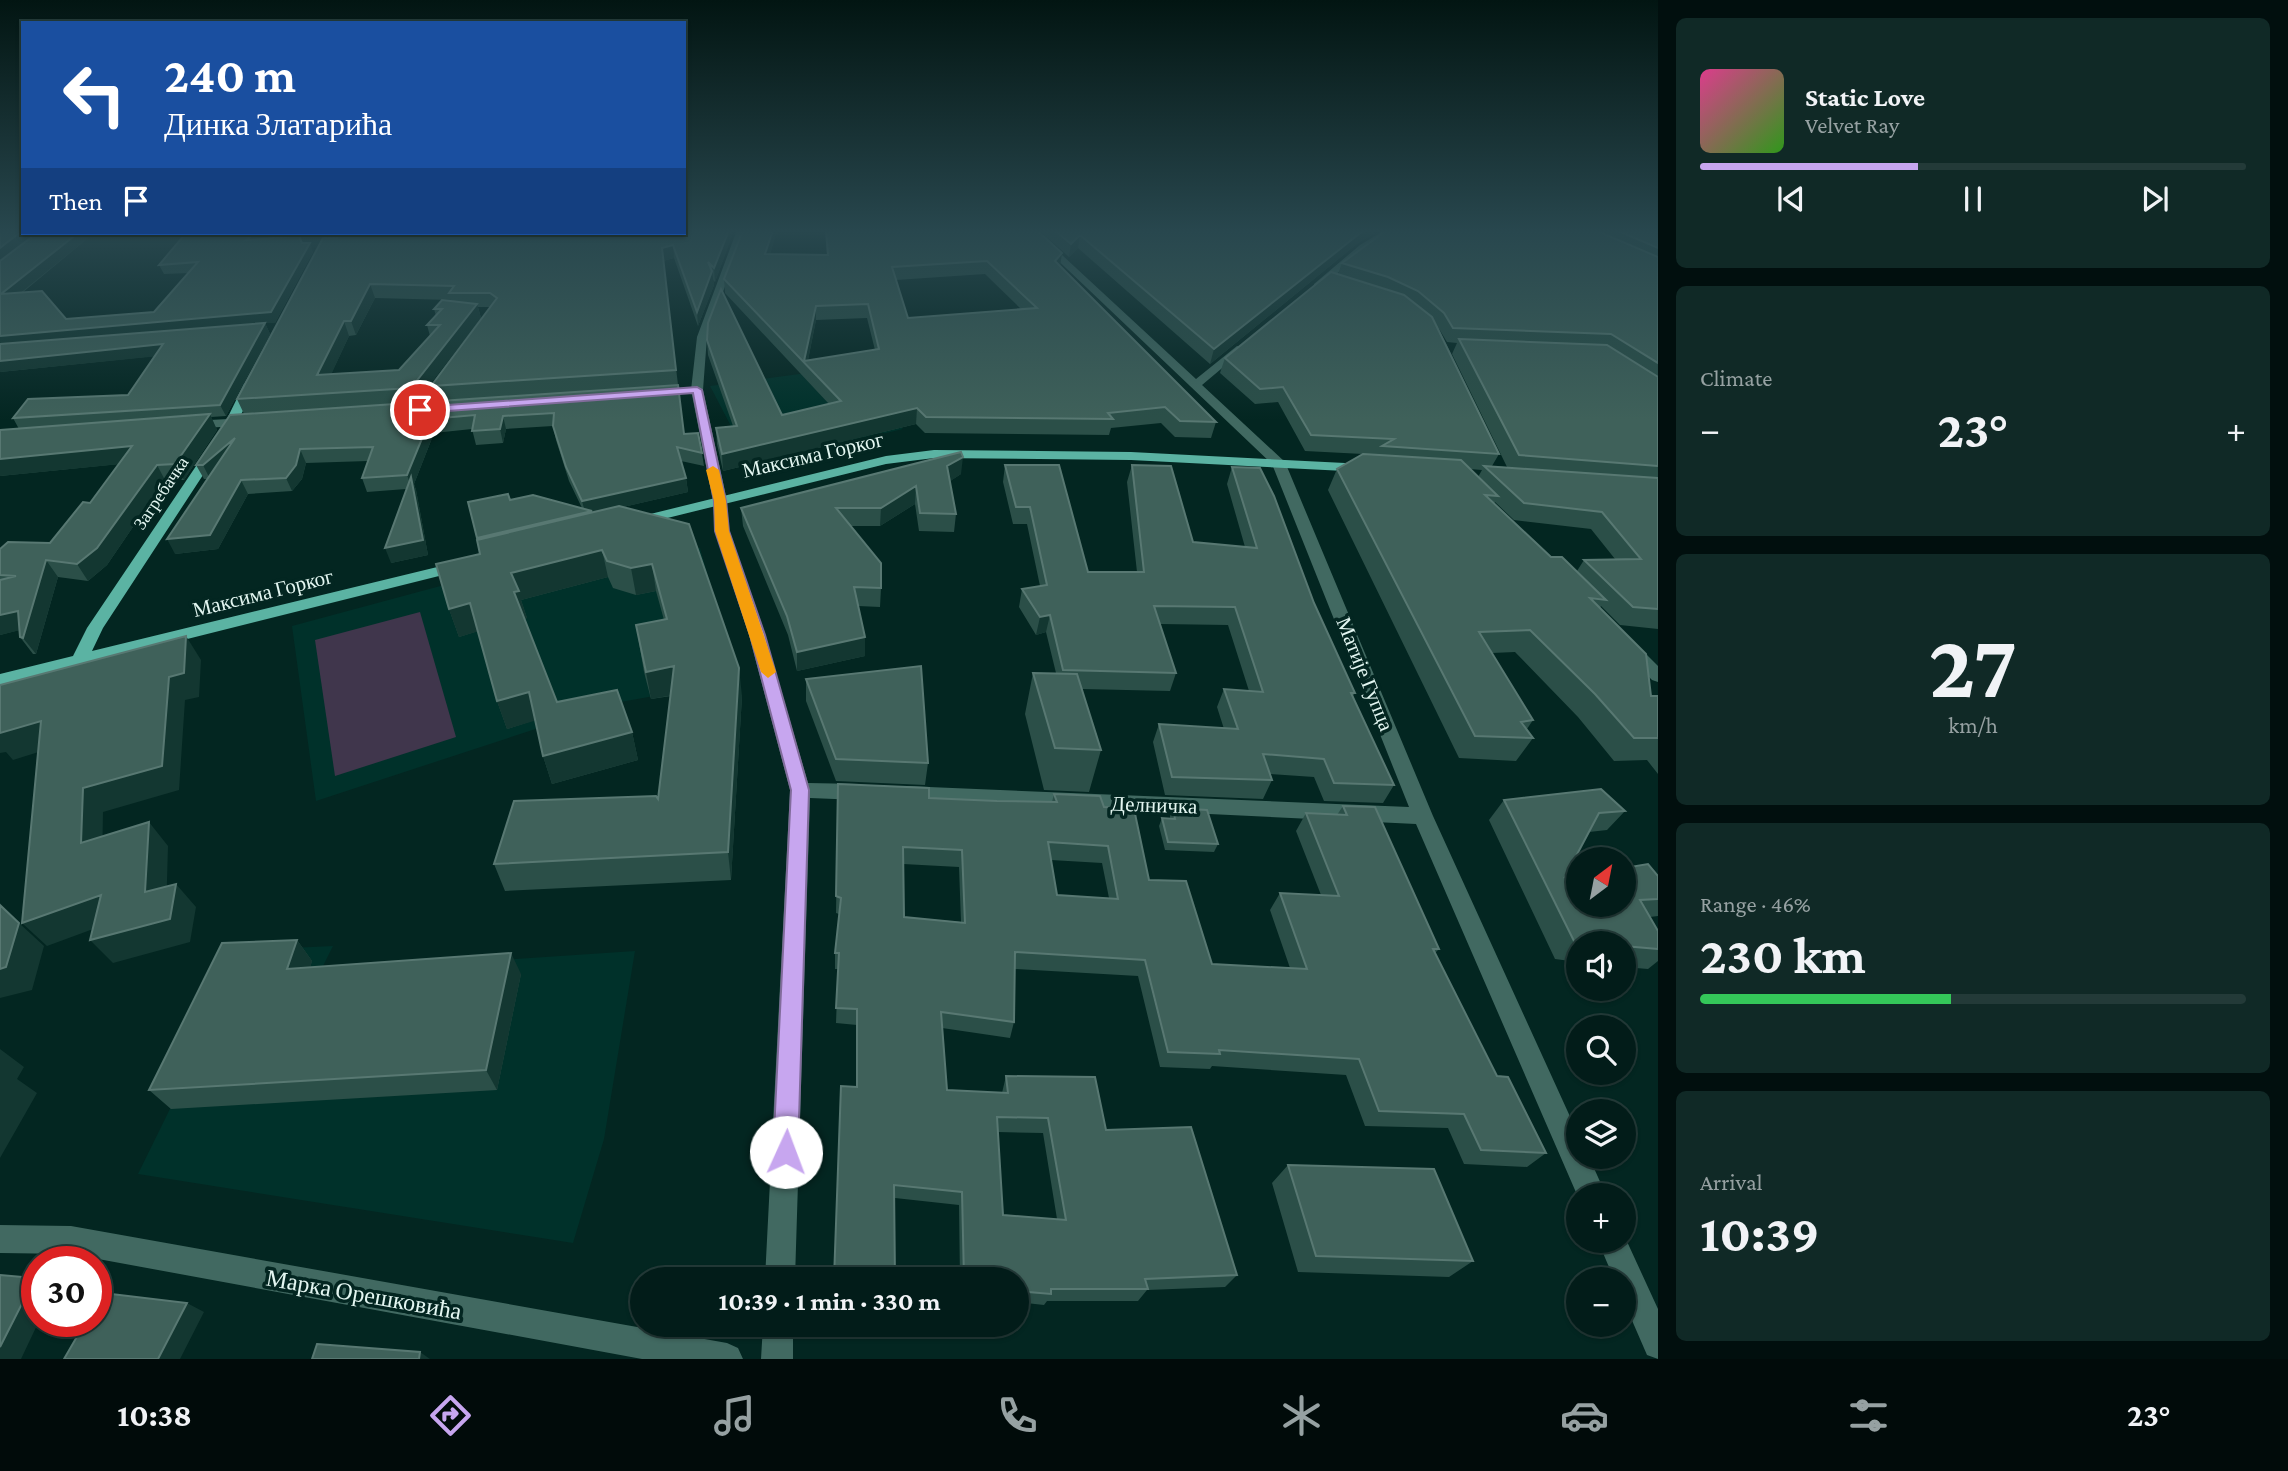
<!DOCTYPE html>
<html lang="en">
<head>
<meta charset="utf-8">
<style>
	body { margin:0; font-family:"Crimson Pro",serif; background:#102926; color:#f1f3f6; height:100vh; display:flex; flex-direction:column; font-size:26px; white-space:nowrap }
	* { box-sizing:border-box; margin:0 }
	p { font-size:23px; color:#96a1a2 }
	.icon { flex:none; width:38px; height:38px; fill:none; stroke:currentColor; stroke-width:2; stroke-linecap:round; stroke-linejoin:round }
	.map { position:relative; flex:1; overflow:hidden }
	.sheet { display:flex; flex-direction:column; gap:18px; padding:18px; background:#010f0e; width:630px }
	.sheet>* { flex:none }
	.banner { position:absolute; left:21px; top:21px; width:665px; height:214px; border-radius:0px; box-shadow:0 2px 5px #0004,0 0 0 2px #233a38; background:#1a4fa0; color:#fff; overflow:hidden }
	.needle { width:46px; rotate:32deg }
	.controls { position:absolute; left:1566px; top:847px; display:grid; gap:14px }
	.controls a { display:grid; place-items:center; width:70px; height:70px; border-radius:50%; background:#021c19; box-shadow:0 2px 5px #0004,0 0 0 2px #233a38; font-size:35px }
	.speed { position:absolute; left:21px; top:1246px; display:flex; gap:14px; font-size:35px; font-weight:700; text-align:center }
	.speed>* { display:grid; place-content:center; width:91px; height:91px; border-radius:50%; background:#021c19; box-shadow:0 2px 5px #0004,0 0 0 2px #233a38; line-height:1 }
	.speed .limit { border:10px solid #d22; background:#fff; color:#111 }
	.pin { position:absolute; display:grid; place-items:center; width:60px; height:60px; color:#fff; margin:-30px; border:4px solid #fff; border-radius:50%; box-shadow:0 2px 7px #0007 }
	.me { position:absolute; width:77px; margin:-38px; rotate:2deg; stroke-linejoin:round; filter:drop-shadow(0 0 5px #0008) }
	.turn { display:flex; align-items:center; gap:24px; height:147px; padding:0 28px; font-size:32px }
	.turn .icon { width:91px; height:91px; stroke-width:2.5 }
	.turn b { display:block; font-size:49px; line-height:60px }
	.then { display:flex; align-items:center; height:66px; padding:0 28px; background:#0003; gap:14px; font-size:26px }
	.big { font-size:52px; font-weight:700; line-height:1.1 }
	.sheet .tile { flex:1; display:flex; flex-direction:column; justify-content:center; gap:10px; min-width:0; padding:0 24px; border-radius:10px; background:#102926 }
	.sheet .dial { align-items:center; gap:0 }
	.dial b { font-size:91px; line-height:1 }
	.song { display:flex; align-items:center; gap:21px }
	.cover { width:84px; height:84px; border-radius:10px; background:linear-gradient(135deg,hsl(330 70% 55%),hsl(110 70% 35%)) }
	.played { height:7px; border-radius:4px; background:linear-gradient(90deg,#c7a6ef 40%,#233a38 40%) }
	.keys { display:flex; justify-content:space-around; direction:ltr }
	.heat { display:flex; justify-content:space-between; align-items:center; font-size:38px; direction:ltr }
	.charge { height:10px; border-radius:5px; background:linear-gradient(90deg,#34c759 46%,#233a38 0) }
	.trip { position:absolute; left:630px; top:1267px; width:399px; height:70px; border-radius:35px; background:#021c19; box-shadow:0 2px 5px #0004,0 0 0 2px #233a38; font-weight:700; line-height:70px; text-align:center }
	.tabs { display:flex; height:112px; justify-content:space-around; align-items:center; background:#010b0a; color:#96a1a2 }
	.tabs .icon { width:49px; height:49px }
	.tabs .selected { color:#c7a6ef }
	.tabs b { font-size:32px; color:#f1f3f6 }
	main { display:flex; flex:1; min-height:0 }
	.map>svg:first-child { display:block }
	.built { fill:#00312a }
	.green { fill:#40364c }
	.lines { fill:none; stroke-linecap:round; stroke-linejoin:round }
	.minor { fill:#416961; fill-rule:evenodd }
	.major { fill:#5bb3a3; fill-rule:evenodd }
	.wall { fill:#2b4f48; fill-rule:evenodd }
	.shaded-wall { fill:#133731 }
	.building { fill:#3f615a; stroke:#587872; stroke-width:2; fill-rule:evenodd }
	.route { fill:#c7a6ef; stroke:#816c9b; stroke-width:2 }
	.slow { fill:#f59e0b }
	.labels { text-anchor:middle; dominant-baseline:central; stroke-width:7; stroke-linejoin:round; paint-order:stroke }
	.far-street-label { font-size:18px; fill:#e3f6f1; stroke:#032621 }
	.street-label { font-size:21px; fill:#e3f6f1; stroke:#032621 }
	.near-street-label { font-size:24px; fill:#e3f6f1; stroke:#032621 }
</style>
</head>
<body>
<main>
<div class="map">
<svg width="1658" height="1359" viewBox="0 0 1658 1359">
	<rect width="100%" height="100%" fill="#032621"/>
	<path class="built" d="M837,369L903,429L827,447L802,419L734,432L710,386Z
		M645,531L700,548L738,681L615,703L316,801L292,626Z
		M333,946L320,972L635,951L604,1139L573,1243L138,1174L248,950Z"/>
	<path class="green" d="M420,612L456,737L335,776L315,640Z"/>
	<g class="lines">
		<path class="minor" d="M737,230H745L707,337L703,390L727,501L729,531L765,635L808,783L859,784L866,787L869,792L866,797L859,800L810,798L795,1279H765L790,790L749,635L715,531L713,501L691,390L697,337Z
			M1026,230H1035L1196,379L1237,346L1246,348L1202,385L1285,462L1433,816L1578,1134V1157H1589L1606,1195L1578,1197L1416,824L898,799L895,794L898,789L905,786L1409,807L1272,464Z
			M1385,230H1394L1366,249L1320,288H1314V284L1360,245Z
			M442,374L452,376L424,413H416L414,410Z
			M247,418L253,422L251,425L191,429L185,425L191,421Z
			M1632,644L1638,646L1658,666V682L1652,680L1626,654L1624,650Z
			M0,1225L71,1226L727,1343L738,1348L743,1359H642L71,1254L0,1253Z
			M1624,1235L1658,1309V1359L1647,1355L1624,1302V1279H1614L1598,1241H1624Z
			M763,1325H793V1359H761Z"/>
		<path class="major" d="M326,233H334L318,262H312Z
			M250,381L256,384L237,423L103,628L92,651L462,561L470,566L467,569L0,686V674L73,656L87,628L225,423L244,384Z
			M934,450L1131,452L1365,464L1372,468L1365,472L1131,460L934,458L886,464L635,526L628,522L630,519L886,456Z"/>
	</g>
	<path class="wall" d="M0,230L23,233H94L22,293L66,319L154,312L189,273L164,274L159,265L186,233L170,234V233H269L262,239L302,243L313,252L275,323H265L270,334L226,416L211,417L217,430L184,480H165L107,565L88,581L58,577L36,654H33L20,637L19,630L0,635V549L50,543L90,503L119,464L0,476L19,429L13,418L128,395L155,356L0,372Z
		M734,230L715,282L713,280L714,285L698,326L674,258L663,261L684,434L702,453L704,466L681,461L686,478L688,492L623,507L742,696L731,880L505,891L494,864L658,799L671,696L651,699L644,672L636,625L664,620L656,591L636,595L613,588L608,577L521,600L527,618L524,619L557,702L632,732L638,760L552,784L543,756L535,720L507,729L497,701L478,631L459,637L449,609L480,554L477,540L510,500L582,508L569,481L556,440L553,426L506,429L503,443L476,445L472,429L434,433L414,484L416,490L428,555L391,563L406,489L367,492L362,478L368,461L306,463L302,479L292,491L248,494L218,549L175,554L208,479H204L196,465L244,414L237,399L323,238ZM375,298L451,300V301L434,309L436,316L427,325L430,336L399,370L331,374L349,336L356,335ZM478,307H490L431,386L435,401L416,402L481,318Z
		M777,230L770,254L827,255L825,230H1037L1062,253L1060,266L1216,422L1211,438L1175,437L1161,423L1111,428L1109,435L925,433L916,424L723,471L717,444L716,428L733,426L708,355L707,340L782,415L829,404L725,293L724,279ZM985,274L1021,309L908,318L896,280ZM867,318L875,350L808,360L816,320Z
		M1039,230H1380L1358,243L1210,364L1078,248L1069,257Z
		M1387,230H1658V629L1620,625L1601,606L1600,608L1651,696H1658V774L1647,760L1614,761L1578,717L1515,652L1492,653L1533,720L1527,729L1533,738L1516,761L1459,758L1328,490L1337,469L1363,454L1305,451L1278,402L1255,404L1220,373L1225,358L1338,274L1342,263ZM1438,327L1447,342L1457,343L1452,354L1507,467L1492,466L1499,454ZM1470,469L1482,470L1478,477ZM1495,502L1514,520L1591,529L1615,559L1584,560L1577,571L1551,557L1494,504Z
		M1005,465L1088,572H1137L1127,482L1132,465L1193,542L1245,547L1227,484L1232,467L1314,603L1355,693L1353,696L1394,785L1383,803L1324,801L1314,777L1270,774L1272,780L1263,799L1165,795L1153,742L1159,724L1224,729L1217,707L1224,689L1249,691L1228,625L1160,624L1176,673L1170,691L1082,689L1101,750L1089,792L1044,790L1025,714L1033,673H1056L1046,632L1036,635L1019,607L1022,589L1040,586L1027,524H1013L1003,482Z
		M961,474L950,481L956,514L954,532L919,531L915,504L880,526H851L881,588L880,607L858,606L865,637V656L797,671L788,635L743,526L741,508Z
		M806,679L928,763L925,785L836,781L806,701Z
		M838,784L929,798L997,801L1052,802L1054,794L1104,807L1149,880L1212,964L1290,968L1270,910L1280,893L1321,895L1296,831L1306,813L1337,815L1343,806L1439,949L1435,953L1497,1076L1546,1153L1527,1167L1464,1164L1448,1128L1365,1126L1346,1075L1212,1066L1210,1069L1160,1067L1138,976L1015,969L1014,1022L1010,1038L942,1028L947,1090L1002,1093L1006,1076L1106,1130L1237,1275L1225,1287L1147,1290L1138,1301H1047L1044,1305L1017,1302V1279H960L959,1205L895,1198L856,1087L857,1025L836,1023L838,969H835V953L839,914L836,913ZM1051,860L1102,863L1109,898L1057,895ZM903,864L959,867L961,922L904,917ZM998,1132L1043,1133L1057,1219L1003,1215Z
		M1504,800L1625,811L1607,830L1589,832L1565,877L1658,876V916L1650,917L1658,931V961L1648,969L1624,967V943H1578V962L1555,959L1489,820Z
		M1173,808L1218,844L1214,852L1165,850L1159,826L1162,818L1170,819V816Z
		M297,940L312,961L310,967L521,974L497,1090L171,1109L149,1090Z
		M1288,1165L1473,1261L1449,1277L1298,1272L1272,1183Z"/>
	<path class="shaded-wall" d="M23,230V233H36L0,262V248Z
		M729,230H734L715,282L714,268Z
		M773,230H777L766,268L765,254Z
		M1364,230H1380L1358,243L1210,364L1214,349Z
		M78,233H94L7,304L1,294Z
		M255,233H269L250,250L246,240Z
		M1080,235L1078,248L1069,257L1071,244Z
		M310,243L313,252L275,323H265L270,334L226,416L220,405L265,324L0,347V336L271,312Z
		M673,245L674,258L663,261L662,248Z
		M1062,253L1060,266L1055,261Z
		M712,271L714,285L698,326L697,312Z
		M370,284L375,298L356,335L351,321Z
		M477,304L481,318L416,403L411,388Z
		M816,306V320L807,365L804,362Z
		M344,321L349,336L324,390L317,375Z
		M163,344L169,355L0,372V361Z
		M917,408L916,424L723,471L722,454Z
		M210,414L217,430L184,480L175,464Z
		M503,416L506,429L503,443L500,429Z
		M430,419L434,433L414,484L416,490L428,555L391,563L385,548L412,489L407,475Z
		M235,438L210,479L203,465Z
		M132,446L141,462L0,476V459Z
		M300,449L306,463L302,479L292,491L286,478Z
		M963,457L961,474L946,484L947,466Z
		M157,465L165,480L107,565L88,581L77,564Z
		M686,478L688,492L593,514L481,553L477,538L585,512L582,501Z
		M241,480L248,494L218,549L175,554L167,539Z
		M916,486L915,504L880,526L881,508Z
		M602,550L608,577L521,600L527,618L522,619L514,592L511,573Z
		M46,560L58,577L36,654L23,638L25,629L0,635V615Z
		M652,564L656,591L636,595L631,568Z
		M470,603L479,631L459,637L449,609Z
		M1050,615L1046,632L1036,635L1040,617Z
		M186,636L201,660L199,697L185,700L179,790L103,812L102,867L81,843L83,788L169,677Z
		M865,637V656L797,671V652Z
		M674,666L679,694L651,699L646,672Z
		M739,668L742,696L731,880L728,852Z
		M529,692L537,720L507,729L497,701Z
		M41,721L61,745L13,760L6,752L0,753V733Z
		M632,732L638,760L552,784L543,756Z
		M149,822L168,846L166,915L145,892Z
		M176,884L196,907L190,942L113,963L90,940Z
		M101,895L123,918L47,946L22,923Z
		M19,923L44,946L32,990L0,998V969Z
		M297,940L312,961L303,990L287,969Z
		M511,953L521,974L497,1090L486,1070Z
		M0,1049L24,1067L17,1079L37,1093L0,1158Z
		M35,1278L37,1279V1321H39L21,1359H0V1347Z
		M187,1303L204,1312L180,1359H158Z
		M420,1352L430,1359H419Z"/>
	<path class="building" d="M0,230H23L0,248Z
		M684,230H729L714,268L708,262L712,271L697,312L673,245L662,248L676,370L431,386L497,298L490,293H449L454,286L370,284L351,321H344L317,375L399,370L440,325H427L442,309H434L442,300L477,304L411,388L237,399L323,238H337L340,233H684Z
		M743,230H773L765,254L828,255L826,230H1037L1062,253L1055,261L1216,422L1180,421L1165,407L1108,413L1113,419L926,417L917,408L722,454L716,428L737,426L707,340L708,323L721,289L782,415L841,401L724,279ZM987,261L1037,308L908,318L892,267ZM868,304L879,349L804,361L816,306Z
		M1054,230H1364L1214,349L1080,235L1071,244Z
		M1387,230H1595L1658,257V363L1611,334L1453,328L1444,313L1418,291L1388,277L1342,263Z
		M1616,230H1658V248Z
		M37,233H78L1,294L42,291L66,319L154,312L198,262L159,265L186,233H255L246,240L299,236L302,243H310L271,312L0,336V261Z
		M1331,272L1404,295L1432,317L1499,454L1382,446L1394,439L1311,435L1283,387L1260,389L1225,358Z
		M265,323L220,405L13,418L28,399L128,395L163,344L0,361V344Z
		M1459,339L1607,345L1658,377V466L1519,455Z
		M678,385L684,434L698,433L702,453L677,447L686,478L582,501L566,467L553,426L554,413L503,416L500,429L472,431L475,415L430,419L407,475L362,478L373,447L300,449L296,465L286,478L241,480L210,535L167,539L235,438L203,465H196L230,415Z
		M210,414L175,464L157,465L97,548L77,564L46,560L23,638L20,637L18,611L0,615V580L16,576L0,575V549L8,542L50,543L83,502L90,503L132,446L0,459V430Z
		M961,452L963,457L947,466L956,514L920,513L916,486L881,508H836L881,563V588L854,587L865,637L797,652L787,616L741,508Z
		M1363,454L1461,460L1498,496L1485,495L1551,557H1562L1606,600L1590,598L1646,654L1651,696H1658V738H1634L1595,694L1530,630L1479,632L1533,720L1521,722L1533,738L1475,736L1337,469Z
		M1005,465H1059L1088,572H1144L1132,465L1171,466L1193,542L1257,548L1232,467L1260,468L1274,496L1314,603L1355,693H1351L1394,785L1334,783L1324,759L1263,754L1272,780L1172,777L1159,724L1238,729L1224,689L1263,692L1235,607L1154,606L1176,673L1063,670L1050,615L1040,617L1022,589L1047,585L1030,507H1016Z
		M1484,466L1658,478V609L1633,607L1584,560L1641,559L1602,512L1524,503Z
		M411,477L423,540L385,548Z
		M508,494L510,500L533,495L592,511L477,538L468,502Z
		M619,506L689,524L739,668L728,852L494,864L514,801L656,796L658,799L674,666L646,672L636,625L667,619L652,564L631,568L607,561L602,550L511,573L519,591L514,592L557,702L617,690L632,732L543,756L529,692L497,701L470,603L449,609L436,564L480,554L477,540Z
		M186,636L184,673L169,677L162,766L83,788L81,843L149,822L145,892L176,884L170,919L90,940L101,895L22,923L41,721L0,733V685Z
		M921,666L928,763L836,759L806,679Z
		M1033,673L1077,674L1101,750L1055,748Z
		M838,784L929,788V798L997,801L1057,802L1054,794L1100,796L1104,807L1134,809L1149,880L1186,881L1212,964L1307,969L1280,893L1339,896L1306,813L1347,815L1343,806L1375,807L1439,949H1433L1497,1076L1508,1077L1546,1153L1481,1150L1464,1114L1379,1111L1359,1059L1219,1050L1220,1054L1168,1052L1145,960L1015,952L1014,1022L941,1012L947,1090L1008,1093L1006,1076L1095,1077L1106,1130L1191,1127L1237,1275L1145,1279L1148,1289H1051V1294L1017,1291V1279H964L962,1192L894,1185L895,1279H834L841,1086L857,1087V1009L836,1008L839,953H835L841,898L836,896ZM1048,842L1108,846L1118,899L1057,895ZM903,847L962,850L965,923L904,917ZM997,1117L1048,1118L1066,1220L1003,1215Z
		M1601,789L1625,811L1599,813L1565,877L1578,875V905H1624V868L1648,864L1658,876V899L1640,900L1658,931V949L1624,946V943H1598L1574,941L1504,800Z
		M1173,808L1207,810L1218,844L1168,842L1162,818L1175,819Z
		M0,905L19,923L6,967L0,969Z
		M297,940L287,969L511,953L486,1070L149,1090L222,943Z
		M1288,1165L1434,1169L1473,1261L1316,1256Z
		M0,1275L35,1278L0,1347Z
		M103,1293L187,1303L158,1359H64L86,1321H96V1304Z
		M317,1344L420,1352L419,1359H312Z"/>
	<linearGradient id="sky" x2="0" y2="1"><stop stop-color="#021512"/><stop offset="0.55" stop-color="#28474e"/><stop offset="1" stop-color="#28474e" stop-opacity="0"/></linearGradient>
	<rect width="1658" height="420" fill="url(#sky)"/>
	<path class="route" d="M697,387L702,390L726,501L729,531L765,635L809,790L798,1152L794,1160L786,1164L777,1160L773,1152L791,790L750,635L715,531L714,501L693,393L420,413L415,410L420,407Z"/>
	<path class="slow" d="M713,466L719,470L726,501L729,531L776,672L768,678L761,672L715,531L714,501L706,470Z"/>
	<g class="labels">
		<g class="far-street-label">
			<text transform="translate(161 493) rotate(-56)">Загребачка</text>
		</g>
		<g class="street-label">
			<text transform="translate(813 455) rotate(-13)">Максима Горког</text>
			<text transform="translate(263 593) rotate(-14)">Максима Горког</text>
			<text transform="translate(1365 674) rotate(68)">Матије Гупца</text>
			<text transform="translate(1154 805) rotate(2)">Делничка</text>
		</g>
		<g class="near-street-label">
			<text transform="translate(364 1294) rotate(10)">Марка Орешковића</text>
		</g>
	</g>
</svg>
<div class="controls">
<a><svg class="needle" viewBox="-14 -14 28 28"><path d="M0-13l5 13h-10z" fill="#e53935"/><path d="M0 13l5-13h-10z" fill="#96a1a2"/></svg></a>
<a><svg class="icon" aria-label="sound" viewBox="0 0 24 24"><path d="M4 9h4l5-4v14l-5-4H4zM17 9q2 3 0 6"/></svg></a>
<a><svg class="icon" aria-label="search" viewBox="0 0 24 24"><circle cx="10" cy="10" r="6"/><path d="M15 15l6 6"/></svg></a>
<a><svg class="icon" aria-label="layers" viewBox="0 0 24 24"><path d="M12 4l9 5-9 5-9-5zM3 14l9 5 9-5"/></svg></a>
<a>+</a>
<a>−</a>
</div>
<div class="speed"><div class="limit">30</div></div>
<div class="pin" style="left:420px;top:410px;background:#d93025"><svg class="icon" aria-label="arrive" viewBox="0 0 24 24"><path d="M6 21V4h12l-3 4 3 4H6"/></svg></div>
<svg class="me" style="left:786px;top:1152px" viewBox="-20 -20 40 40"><circle r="19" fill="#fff"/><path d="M0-13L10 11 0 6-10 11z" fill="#c7a6ef"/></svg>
<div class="trip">10:39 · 1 min · 330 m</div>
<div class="banner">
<div class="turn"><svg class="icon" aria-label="left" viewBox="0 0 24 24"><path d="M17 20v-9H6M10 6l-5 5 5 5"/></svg><div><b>240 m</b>Динка Златарића</div></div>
<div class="then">Then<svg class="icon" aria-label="arrive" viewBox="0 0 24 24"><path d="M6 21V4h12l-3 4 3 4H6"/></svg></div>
</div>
</div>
<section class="sheet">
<div class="tile">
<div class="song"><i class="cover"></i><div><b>Static Love</b><p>Velvet Ray</p></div></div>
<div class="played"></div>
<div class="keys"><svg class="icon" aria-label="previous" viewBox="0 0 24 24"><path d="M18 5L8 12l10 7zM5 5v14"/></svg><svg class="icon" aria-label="pause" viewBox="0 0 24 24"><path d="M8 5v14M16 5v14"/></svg><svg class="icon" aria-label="next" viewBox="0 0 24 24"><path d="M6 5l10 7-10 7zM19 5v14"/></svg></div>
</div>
<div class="tile"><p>Climate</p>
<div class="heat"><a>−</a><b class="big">23°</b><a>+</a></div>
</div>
<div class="tile dial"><b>27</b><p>km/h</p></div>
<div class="tile"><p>Range · 46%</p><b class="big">230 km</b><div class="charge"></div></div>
<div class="tile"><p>Arrival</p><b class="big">10:39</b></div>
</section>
</main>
<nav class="tabs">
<b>10:38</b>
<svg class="icon selected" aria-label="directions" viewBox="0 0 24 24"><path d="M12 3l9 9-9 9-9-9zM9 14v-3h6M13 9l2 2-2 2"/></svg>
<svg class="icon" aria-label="music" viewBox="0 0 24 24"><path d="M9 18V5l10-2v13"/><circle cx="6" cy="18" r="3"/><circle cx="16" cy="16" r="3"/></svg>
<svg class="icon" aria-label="phone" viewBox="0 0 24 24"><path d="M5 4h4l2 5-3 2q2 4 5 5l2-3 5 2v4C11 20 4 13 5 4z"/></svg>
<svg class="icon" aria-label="climate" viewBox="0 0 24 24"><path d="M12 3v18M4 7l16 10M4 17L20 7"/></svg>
<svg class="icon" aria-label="car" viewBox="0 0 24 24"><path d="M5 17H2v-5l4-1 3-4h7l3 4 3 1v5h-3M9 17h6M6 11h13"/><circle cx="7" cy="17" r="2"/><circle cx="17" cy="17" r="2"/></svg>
<svg class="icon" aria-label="filters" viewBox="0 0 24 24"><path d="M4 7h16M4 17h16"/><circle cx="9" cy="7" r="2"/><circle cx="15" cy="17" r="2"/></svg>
<b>23°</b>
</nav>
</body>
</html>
